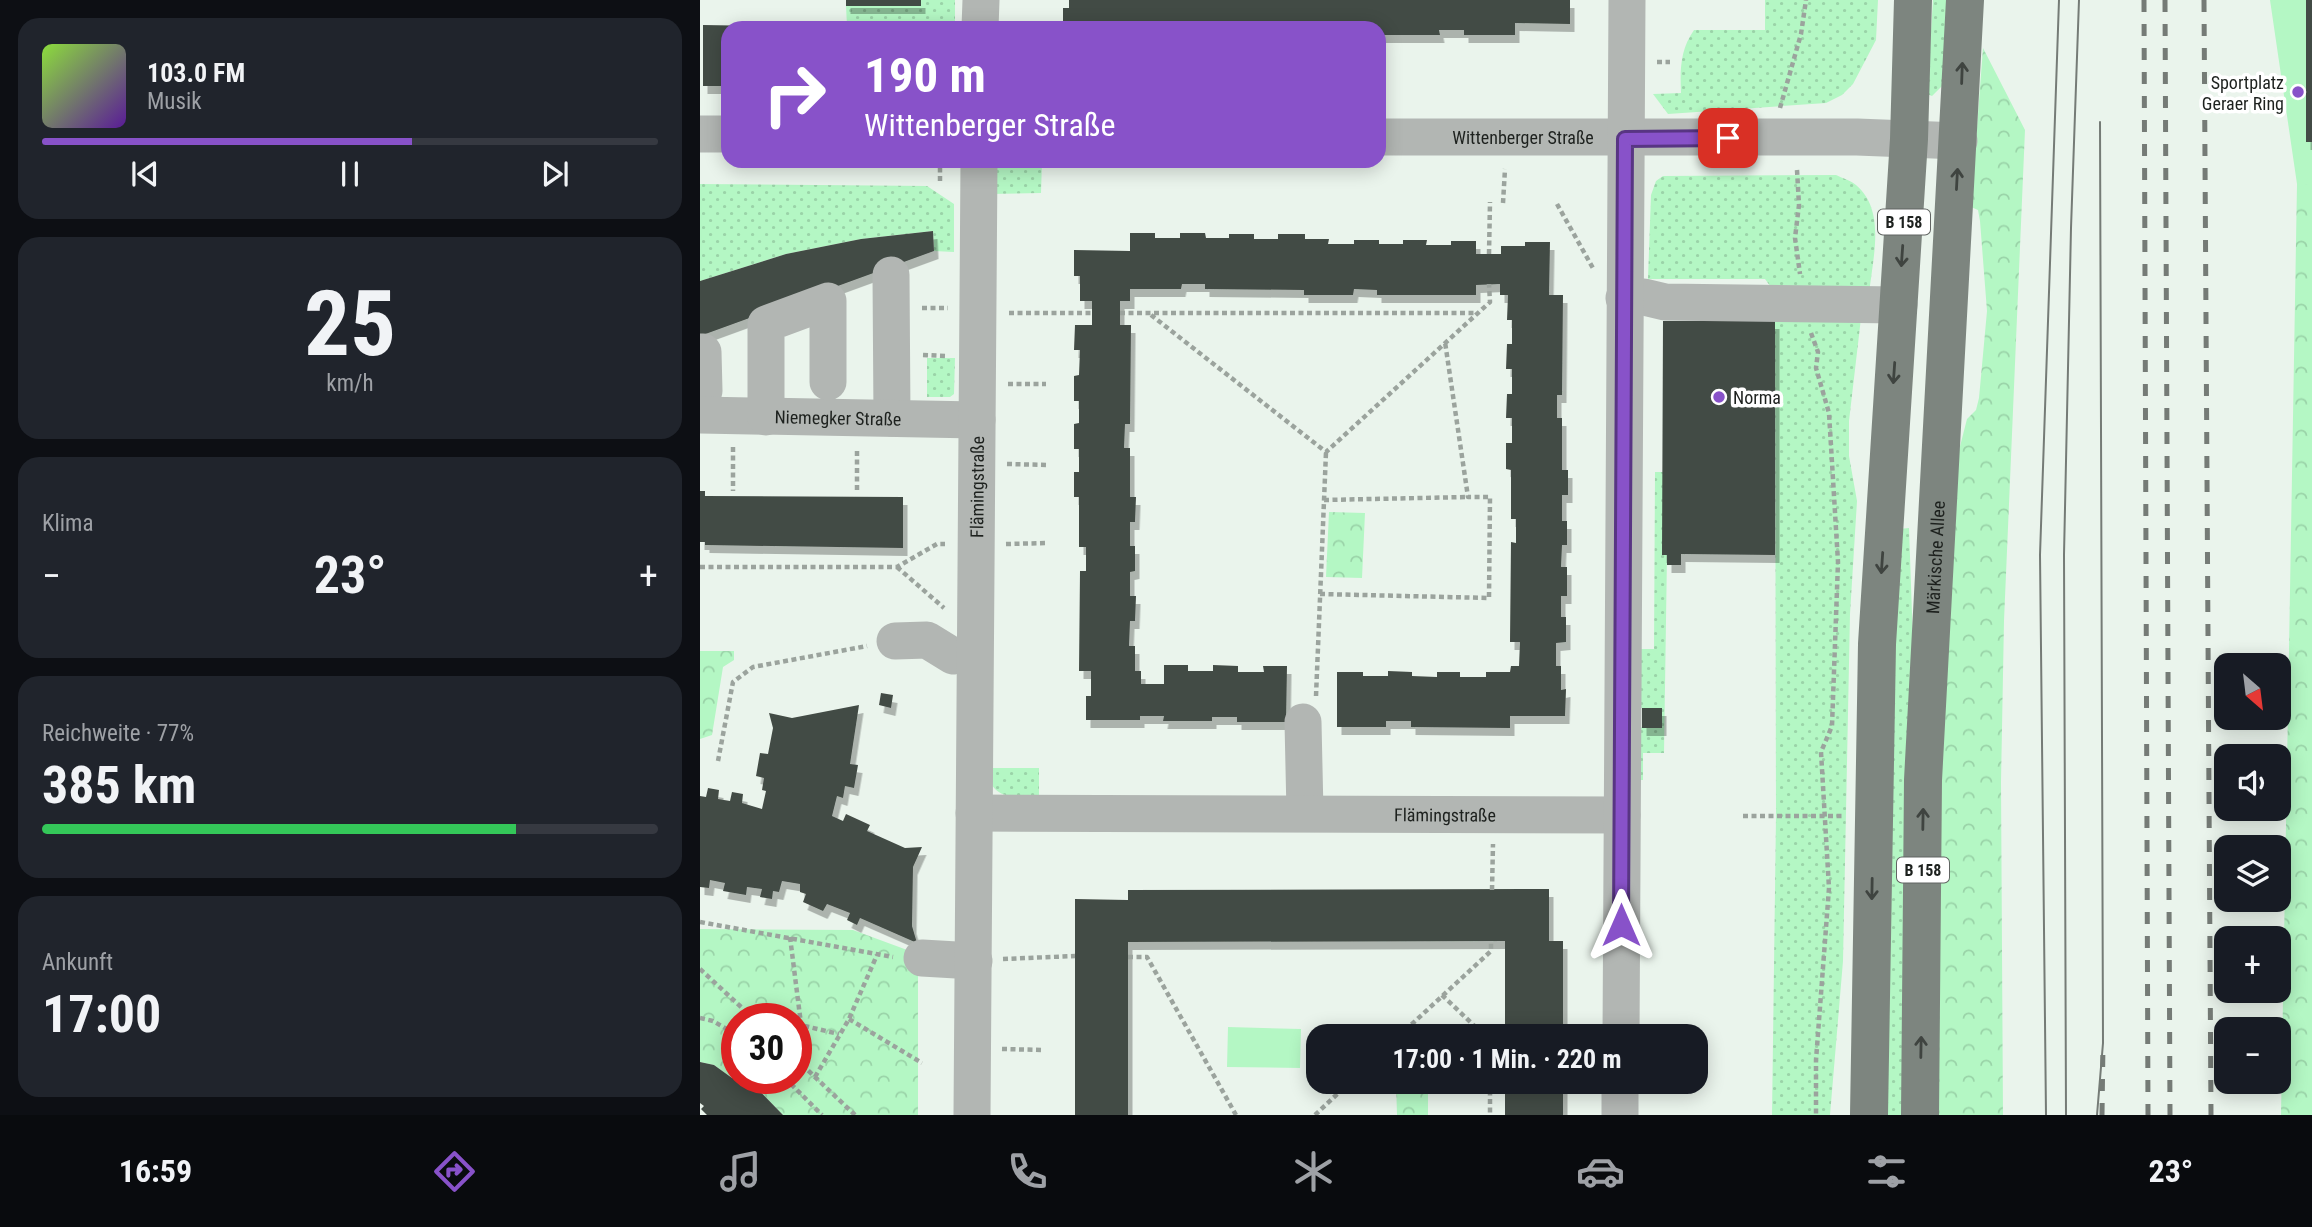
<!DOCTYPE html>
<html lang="de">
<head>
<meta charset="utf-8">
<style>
	body { margin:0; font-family:"Roboto Condensed",sans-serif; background:#20242c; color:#f1f3f6; height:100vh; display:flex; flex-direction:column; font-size:26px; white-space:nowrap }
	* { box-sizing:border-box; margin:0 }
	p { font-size:23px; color:#9ea1a6 }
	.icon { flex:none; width:38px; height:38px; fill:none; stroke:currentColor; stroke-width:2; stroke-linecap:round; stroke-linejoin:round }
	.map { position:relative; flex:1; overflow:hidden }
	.sheet { display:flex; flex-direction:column; gap:18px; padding:18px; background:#0d0f14; width:700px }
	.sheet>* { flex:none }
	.hud { position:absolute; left:21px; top:21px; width:665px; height:147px; border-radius:21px; box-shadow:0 4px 18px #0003; background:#8852c9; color:#fff; overflow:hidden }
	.needle { width:46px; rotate:152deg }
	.controls { position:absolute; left:1514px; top:653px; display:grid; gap:14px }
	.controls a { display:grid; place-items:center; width:77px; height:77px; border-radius:14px; background:#171b24; box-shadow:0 4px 18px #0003; font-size:35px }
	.speed { position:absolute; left:21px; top:1003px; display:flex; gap:14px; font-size:35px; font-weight:700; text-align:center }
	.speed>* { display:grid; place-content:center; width:91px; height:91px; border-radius:50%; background:#171b24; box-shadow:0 4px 18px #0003; line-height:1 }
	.speed .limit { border:10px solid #d22; background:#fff; color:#111 }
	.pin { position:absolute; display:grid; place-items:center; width:60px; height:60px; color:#fff; margin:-30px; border-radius:14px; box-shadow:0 4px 10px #0006 }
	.me { position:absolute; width:77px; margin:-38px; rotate:0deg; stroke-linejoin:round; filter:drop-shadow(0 0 5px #0008) }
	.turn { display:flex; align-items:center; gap:24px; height:147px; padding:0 28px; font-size:32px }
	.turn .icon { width:91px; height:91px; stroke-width:2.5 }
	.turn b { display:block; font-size:49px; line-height:60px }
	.big { font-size:52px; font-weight:700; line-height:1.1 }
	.sheet .widget { flex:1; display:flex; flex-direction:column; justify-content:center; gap:10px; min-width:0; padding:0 24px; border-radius:21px; background:#20242c }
	.sheet .dial { align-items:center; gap:0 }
	.dial b { font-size:91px; line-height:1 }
	.song { display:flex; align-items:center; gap:21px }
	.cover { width:84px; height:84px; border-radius:10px; background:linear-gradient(135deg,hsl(90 70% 55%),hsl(270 70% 35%)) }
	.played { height:7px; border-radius:4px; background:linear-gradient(90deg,#8852c9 60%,#363941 60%) }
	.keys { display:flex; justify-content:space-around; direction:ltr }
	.heat { display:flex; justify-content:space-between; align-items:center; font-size:38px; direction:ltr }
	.charge { height:10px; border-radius:5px; background:linear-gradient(90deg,#34c759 77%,#363941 0) }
	.trip { position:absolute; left:606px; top:1024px; width:402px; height:70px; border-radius:21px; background:#171b24; box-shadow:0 4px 18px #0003; font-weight:700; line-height:70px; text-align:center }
	.tabs { display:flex; height:112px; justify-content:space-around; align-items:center; background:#090b0e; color:#9ea1a6 }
	.tabs .icon { width:49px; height:49px }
	.tabs .active { color:#8852c9 }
	.tabs b { font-size:32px; color:#f1f3f6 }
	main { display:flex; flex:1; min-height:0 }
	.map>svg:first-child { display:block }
	.grass { fill:url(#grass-dots) }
	.forest { fill:url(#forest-crowns) }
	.pitch { fill:#b4f7c4 }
	.building { fill:#434b45; filter:url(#shadow) }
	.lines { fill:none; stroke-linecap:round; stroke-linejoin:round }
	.path { stroke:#9ba39d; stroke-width:4.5; stroke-dasharray:5 3.5; stroke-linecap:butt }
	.minor { stroke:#b2b6b3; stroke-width:37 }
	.major { stroke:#7d857f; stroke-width:38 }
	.tram { stroke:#757b76; stroke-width:2 }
	.rail { stroke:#757b76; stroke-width:5; stroke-dasharray:12 12; stroke-linecap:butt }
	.oneway { stroke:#3f4440 }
	.route-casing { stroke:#583583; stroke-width:18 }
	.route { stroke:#8852c9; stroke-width:12 }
	.poi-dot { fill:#8852c9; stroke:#fff; stroke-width:2.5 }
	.labels { text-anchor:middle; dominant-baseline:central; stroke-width:7; stroke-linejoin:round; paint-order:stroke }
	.shield { fill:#fff; stroke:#616462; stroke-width:2 }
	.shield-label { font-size:16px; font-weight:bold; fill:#1d211e }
	.poi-label { font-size:18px; fill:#1d211e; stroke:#fff; text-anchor:end }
	.street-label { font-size:18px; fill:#1d211e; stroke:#fff }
</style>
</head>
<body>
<main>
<section class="sheet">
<div class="widget">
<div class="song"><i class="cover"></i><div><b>103.0 FM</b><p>Musik</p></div></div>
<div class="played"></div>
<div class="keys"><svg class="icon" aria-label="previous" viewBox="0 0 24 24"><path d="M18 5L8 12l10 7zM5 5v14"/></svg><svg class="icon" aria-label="pause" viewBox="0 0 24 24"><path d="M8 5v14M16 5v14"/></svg><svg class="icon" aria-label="next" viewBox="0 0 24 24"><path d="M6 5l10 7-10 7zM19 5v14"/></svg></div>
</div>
<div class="widget dial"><b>25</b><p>km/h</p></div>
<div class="widget"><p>Klima</p>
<div class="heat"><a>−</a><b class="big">23°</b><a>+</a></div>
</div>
<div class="widget"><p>Reichweite · 77%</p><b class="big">385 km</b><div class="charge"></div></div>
<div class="widget"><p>Ankunft</p><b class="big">17:00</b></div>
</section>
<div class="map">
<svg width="1612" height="1115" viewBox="0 0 1612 1115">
	<defs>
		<pattern id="grass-dots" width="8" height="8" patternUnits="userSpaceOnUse" patternTransform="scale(1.75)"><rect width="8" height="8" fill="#b4f7c4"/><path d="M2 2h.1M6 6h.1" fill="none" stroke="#9ad3a8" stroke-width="1.8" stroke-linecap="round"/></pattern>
		<pattern id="forest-crowns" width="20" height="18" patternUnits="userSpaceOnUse" patternTransform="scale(1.75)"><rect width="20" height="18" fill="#b4f7c4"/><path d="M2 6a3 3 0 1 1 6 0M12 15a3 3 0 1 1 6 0" fill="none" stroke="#9ad3a8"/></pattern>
		<filter id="shadow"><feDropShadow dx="4.5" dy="8" stdDeviation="0" flood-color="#0004"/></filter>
	</defs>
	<rect width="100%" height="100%" fill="#eaf4ec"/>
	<path class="grass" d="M221,0H255V28L147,26L146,6H220Z
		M1065,0H1178L1176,40L1153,84L1142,95L1126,103L968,114L953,94L981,93C980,70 980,50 994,30H1065Z
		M1233,0H1252L1243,85L1232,96L1227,94Z
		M297,161H342L341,193L290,194Z
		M1136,175C1142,178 1150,180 1156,185C1187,211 1172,260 1169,295L1076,294L1065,279H948L951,195L956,181L963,176Z
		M0,184L227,186L254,204V252L234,251L233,231L161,239L86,254L0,281Z
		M1161,318L1149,421V456L1157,501L1150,614L1143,961L1130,1115H1072L1076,816L1075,321Z
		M227,358H255L254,394L250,397H227Z
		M955,472H963L967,555L964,753H943V780H936V727L961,728V708H935L936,649H954Z
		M1209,528L1214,671L1207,1115H1185L1188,767L1199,529Z
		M288,768H339V799C315,797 288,800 288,768Z"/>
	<path class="forest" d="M1283,48L1325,130L1304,621L1301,782L1303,1115H1238L1241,722L1256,462L1267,419L1276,410L1279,398L1287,311L1280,221L1278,210L1271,207Z
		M1597,184H1612V1115H1581Z
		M629,512L665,513L662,578L626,577Z
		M0,651H34V660L23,667L12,735L0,739Z
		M0,929L153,930L218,954V1115H83L47,1078H96V1018H37V1074L32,1078L14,1065L0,1062Z
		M696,1082H728V1115H697Z"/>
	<path class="pitch" d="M1570,0H1612V184H1597Z
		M528,1027L601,1029L600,1068L527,1067Z"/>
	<path class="building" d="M146,0H221V6H146Z
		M369,0H870V24L815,23V35H764V30H739L740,35H679V28H363V8H369Z
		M1606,0H1612V142H1606Z
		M3,25L70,26V28H28V86H3Z
		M233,231L234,251L0,336V281L86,254L161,239Z
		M430,233H455V238H480V233H505L506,238H529V234H554V239H578V234H605V239H629L628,244H654V240H679V244H703V240H727L726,245H751V241H776V254H801V246H825V242H850L849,295H863L862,395H857V418H862V470H868V495H862V521H867V545H862L861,567H867V596H861V617H866V642L856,643V666H861V690L866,689L865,716H810V728L711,727V721H686V727H637V672H663V676H688V671L712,672V676L737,677V672H760V677H786V672H810L811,666H819L820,642H810L811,542L816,543V519H811V470L806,469V443H812V418H806L807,394H812V369H806L807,344H812V320H807L808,295H800V284L776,285V295H677V290L654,289L653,295H604V290L505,289V284H482L481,289H430V301H420V325H431L430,424H425L424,448H430V497H436L435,522H430V546H435V571L430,572V596H436L435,621H430L429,646H435V671H441V684H464V665H488V671H513V665L538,666V672H564L563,666H587L586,722H537V717H512V721H463L464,716H440V720H386V696H391V671H379L380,571H386V547H379V497H374V472H379V449H374V424L379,423V401H374V376L379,375L380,350H374L375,325H392V301H380V276H374V250L430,251Z
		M963,321H1075V555L981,554V565H967V555H962Z
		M0,491H5V496L203,497V548L5,545V542H0Z
		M181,693L193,695L191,708L179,705Z
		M159,705L150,764L158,765L154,788L145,786L143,798L137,796L132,816L143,821L146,814L170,825L167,831L205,848L222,847L213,867L212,926L217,943L160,918L157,925L147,920L150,913L127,904L123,911L103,902L106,894L100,892V884L82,881L79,892L73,891L72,899L60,897L62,889L47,887L46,895L23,891L25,883L10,880L9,888L0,887V796L6,797L8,788L19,790L18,799L30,801L32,792L43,794L42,803L62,809L66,791L62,790L64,778L56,776L60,753L68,754L73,728L69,713L92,718Z
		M942,708H962V728H942Z
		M849,889V941H863V1036H805V941L428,942V1115H375V899L428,900V890Z
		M0,1062L14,1065L32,1078L37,1074V1078H47L83,1115H7L1,1109L4,1106L0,1103Z
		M805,1082H863V1115H805Z"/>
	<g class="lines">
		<path class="path" d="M957,62H970
			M1080,108L1101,34L1106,0
			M1097,170L1099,205L1095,238L1100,274
			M240,181V161
			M803,203L805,169
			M857,204L894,270
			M789,254L790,202
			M222,308H248
			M309,313H392
			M420,313H776
			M451,315L626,452L790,302L789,284
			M1111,333L1118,352L1116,368L1129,413L1138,562L1132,726L1121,752L1129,888L1116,1060V1115
			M223,355L246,356
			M308,384H346
			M33,447V491
			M307,464L348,465
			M157,490V449
			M624,500L768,497
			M306,544L348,543
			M0,567H197L237,544H245
			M197,567L244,608
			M620,594L789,598L790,497H768L745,342
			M616,696L626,452
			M18,761L33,682L53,667L167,646
			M1043,816H1143
			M792,890L793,844
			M0,922L193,957
			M90,937L101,1024
			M428,957H447L536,1115
			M303,959L375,956
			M0,969L53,1018
			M742,995L785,1036
			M0,1018L13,1021L37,1035
			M149,1019L222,1063
			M96,1024L139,1034
			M699,1036L791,951V941
			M302,1049L343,1050
			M96,1059L155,1115
			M115,1077L149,1019L177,955
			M85,1078L122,1115
			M790,1082V1115
			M615,1115L650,1082"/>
		<g class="minor">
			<path d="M280,28L281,0"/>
			<path d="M0,134H28"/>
			<path id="s1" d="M679,137H1157L1259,141"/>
			<path d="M191,275L192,418"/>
			<path d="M924,298L944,297L965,302L1199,305"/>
			<path d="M0,352H3L4,391"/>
			<path id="s2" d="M0,415L277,420"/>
			<path d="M66,417V324L128,301V382"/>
			<path d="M195,641L227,640L253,656"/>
			<path d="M603,722L605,813"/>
			<path id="s3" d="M274,813L922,815"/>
			<path d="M222,958L274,961"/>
			<path d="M921,1036L927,0"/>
			<path id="s4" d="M272,1115L279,161"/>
			<path d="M920,1115V1082"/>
		</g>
		<g class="major">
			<path d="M1169,1115L1177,644L1209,139L1213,0"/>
			<path id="s5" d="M1220,1115L1223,780L1265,0"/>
		</g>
		<path class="tram" d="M1346,1115L1340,555L1359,0
			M1366,1115L1364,555L1371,228L1379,0
			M1397,1115L1403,1043L1400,122"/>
		<path class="rail" d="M1444,0L1448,1115
			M1465,0L1470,1115
			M1504,0L1511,1115
			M1402,1115L1403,1043"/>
	</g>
	<defs><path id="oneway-shaft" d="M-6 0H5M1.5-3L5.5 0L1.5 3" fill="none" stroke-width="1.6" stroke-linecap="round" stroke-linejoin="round" transform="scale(1.75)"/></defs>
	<g class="oneway">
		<use href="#oneway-shaft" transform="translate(1262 73) rotate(-88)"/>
		<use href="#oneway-shaft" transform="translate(1257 179) rotate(-87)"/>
		<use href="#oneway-shaft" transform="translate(1202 256) rotate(94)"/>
		<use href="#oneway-shaft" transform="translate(1194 373) rotate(94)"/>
		<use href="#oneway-shaft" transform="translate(1182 563) rotate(94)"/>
		<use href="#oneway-shaft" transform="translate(1223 819) rotate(-89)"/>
		<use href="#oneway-shaft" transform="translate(1172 889) rotate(91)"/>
		<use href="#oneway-shaft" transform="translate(1221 1047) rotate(-89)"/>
	</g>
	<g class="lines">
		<defs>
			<path id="route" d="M921,925L925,139L1028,138"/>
		</defs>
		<use href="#route" class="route-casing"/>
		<use href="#route" class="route"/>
	</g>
	<g class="poi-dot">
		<circle cx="1598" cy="92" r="7"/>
		<circle cx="1019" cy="397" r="7"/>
	</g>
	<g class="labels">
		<g class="shield">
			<rect x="1178" y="209.5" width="52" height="25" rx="5"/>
			<rect x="1197" y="857.5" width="52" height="25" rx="5"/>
		</g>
		<g class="shield-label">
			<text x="1204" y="222">B 158</text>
			<text x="1223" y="870">B 158</text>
		</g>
		<g class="poi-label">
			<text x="1584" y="82">Sportplatz<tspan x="1584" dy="21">Geraer Ring</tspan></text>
			<text x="1033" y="397" text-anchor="start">Norma</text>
		</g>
		<g class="street-label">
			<text stroke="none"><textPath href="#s1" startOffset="144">Wittenberger Straße</textPath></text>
			<text stroke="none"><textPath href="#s2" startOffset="138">Niemegker Straße</textPath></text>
			<text stroke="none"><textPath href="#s4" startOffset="628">Flämingstraße</textPath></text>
			<text stroke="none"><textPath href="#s5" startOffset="558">Märkische Allee</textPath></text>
			<text stroke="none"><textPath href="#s3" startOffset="471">Flämingstraße</textPath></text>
		</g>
	</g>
</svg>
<div class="controls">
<a><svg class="needle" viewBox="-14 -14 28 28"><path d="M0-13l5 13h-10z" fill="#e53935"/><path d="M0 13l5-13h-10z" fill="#9ea1a6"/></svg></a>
<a><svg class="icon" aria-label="sound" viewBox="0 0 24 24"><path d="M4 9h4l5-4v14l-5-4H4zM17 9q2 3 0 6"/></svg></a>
<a><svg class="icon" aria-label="layers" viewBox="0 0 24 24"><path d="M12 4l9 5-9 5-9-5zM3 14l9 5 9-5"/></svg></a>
<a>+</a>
<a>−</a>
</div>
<div class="speed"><div class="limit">30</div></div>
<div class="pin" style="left:1028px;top:138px;background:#d93025"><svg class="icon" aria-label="arrive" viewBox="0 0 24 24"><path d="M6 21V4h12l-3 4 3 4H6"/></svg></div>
<svg class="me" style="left:921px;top:925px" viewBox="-20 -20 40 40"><path d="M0-17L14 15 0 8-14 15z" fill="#8852c9" stroke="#fff" stroke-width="4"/></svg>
<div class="trip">17:00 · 1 Min. · 220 m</div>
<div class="hud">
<div class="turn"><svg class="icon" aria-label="right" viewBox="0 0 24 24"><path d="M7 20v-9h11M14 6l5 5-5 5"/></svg><div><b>190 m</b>Wittenberger Straße</div></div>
</div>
</div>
</main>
<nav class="tabs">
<b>16:59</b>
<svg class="icon active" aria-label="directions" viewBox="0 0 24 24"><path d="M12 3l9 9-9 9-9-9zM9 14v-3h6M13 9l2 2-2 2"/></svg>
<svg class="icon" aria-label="music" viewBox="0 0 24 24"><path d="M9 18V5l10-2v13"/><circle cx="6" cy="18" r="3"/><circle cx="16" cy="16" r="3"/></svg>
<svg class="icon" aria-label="phone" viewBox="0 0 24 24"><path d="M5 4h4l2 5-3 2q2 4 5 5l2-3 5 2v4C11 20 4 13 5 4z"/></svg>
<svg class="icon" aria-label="climate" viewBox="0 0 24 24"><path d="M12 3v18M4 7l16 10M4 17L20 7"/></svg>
<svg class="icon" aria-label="car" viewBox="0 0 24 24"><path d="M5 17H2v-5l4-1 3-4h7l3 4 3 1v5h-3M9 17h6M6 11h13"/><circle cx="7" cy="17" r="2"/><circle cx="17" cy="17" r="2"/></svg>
<svg class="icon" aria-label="filters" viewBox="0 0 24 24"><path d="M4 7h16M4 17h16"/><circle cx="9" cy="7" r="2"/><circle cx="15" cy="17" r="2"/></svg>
<b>23°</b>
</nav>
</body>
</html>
